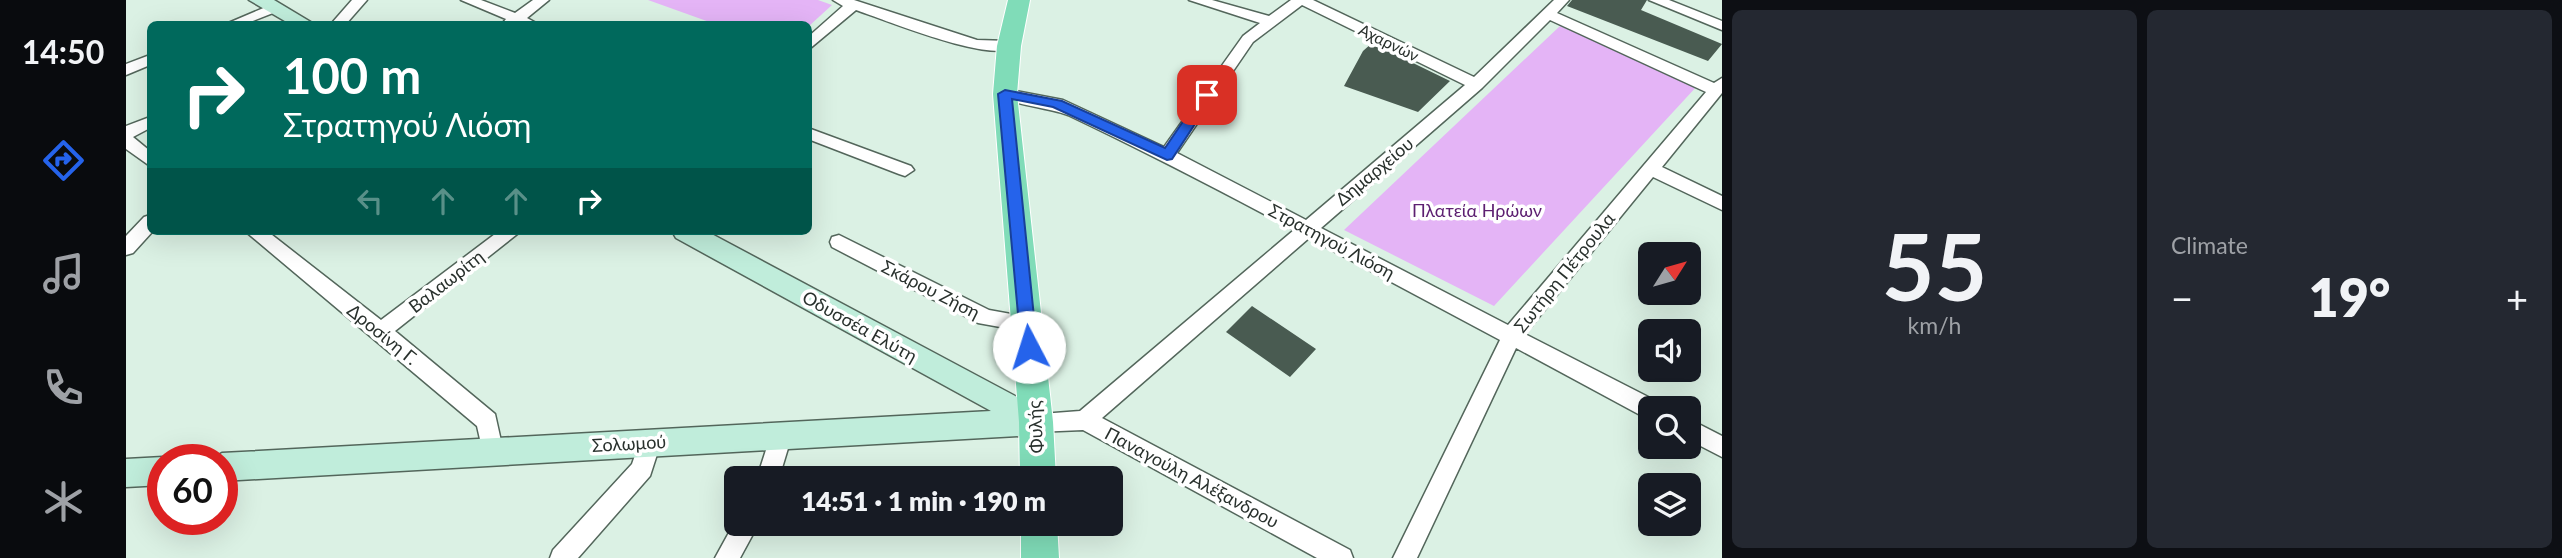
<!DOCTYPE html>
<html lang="en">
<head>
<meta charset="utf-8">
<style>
	body { margin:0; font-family:Lato,sans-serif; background:#242831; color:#f1f3f6; height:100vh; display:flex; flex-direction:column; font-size:26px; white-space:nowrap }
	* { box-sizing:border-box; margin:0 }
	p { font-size:23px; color:#9ea1a6 }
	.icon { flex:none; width:38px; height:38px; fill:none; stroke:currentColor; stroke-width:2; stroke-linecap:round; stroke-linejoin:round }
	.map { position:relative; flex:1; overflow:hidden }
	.details { display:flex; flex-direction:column; gap:10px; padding:10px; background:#0d0f14; width:840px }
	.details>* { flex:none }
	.top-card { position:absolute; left:21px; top:21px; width:665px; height:214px; border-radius:10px; box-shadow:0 7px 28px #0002; background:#00695c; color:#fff; overflow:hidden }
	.needle { width:46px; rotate:53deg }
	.controls { position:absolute; left:1512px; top:242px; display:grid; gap:14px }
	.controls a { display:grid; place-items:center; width:63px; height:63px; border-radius:10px; background:#171b24; box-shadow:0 7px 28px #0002; font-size:35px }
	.speed { position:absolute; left:21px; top:444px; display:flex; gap:14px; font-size:35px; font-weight:700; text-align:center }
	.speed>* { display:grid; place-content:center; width:91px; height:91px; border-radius:50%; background:#171b24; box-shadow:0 7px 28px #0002; line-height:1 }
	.speed .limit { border:10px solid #d22; background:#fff; color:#111 }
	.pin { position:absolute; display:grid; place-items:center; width:60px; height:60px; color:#fff; margin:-30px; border-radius:14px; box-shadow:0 4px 10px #0006 }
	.me { position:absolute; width:77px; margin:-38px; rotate:355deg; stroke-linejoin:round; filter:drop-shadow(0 0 5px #0008) }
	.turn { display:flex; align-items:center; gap:24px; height:147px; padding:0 21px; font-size:32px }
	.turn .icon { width:91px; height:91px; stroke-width:2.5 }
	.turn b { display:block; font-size:49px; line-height:60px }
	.lanes { display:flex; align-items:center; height:66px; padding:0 21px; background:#0003; justify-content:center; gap:35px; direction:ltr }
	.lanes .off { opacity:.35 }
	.big { font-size:52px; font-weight:800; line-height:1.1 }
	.details .card { flex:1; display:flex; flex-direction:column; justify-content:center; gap:10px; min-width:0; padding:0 24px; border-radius:10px; background:#242831 }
	.details .dial { align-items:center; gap:0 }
	.dial b { font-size:91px; line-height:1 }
	.heat { display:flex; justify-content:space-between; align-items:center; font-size:38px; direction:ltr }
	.details .tiles { flex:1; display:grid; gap:10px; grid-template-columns:repeat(2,1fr) }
	.trip { position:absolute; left:598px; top:466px; width:399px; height:70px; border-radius:10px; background:#171b24; box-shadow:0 7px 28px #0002; font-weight:800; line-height:70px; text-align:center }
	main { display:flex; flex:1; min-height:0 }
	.tab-bar { display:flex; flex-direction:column; width:126px; justify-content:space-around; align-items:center; background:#090b0e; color:#9ea1a6 }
	.tab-bar .icon { width:49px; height:49px }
	.tab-bar .selected { color:#2563eb }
	.tab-bar b { font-size:32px; color:#f1f3f6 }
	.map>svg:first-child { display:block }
	.green { fill:#e4b4f6 }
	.building { fill:#495b51 }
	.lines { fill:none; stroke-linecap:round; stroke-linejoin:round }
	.street-casing { stroke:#53665b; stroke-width:3 }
	.secondary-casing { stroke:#53665b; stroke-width:3 }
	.primary-casing { stroke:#fff; stroke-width:2 }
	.street { fill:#fff; fill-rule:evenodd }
	.secondary { fill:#c0eddb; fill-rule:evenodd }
	.primary { fill:#80dcb8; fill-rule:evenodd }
	.route { fill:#2563eb; stroke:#184099; stroke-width:2 }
	.labels { text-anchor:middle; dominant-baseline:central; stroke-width:7; stroke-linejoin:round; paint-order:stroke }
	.far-street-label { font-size:16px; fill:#29312d; stroke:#fff }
	.street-label { font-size:18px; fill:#29312d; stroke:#fff }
	.park-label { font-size:18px; fill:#5d1f71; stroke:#fff }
</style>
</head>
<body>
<main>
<nav class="tab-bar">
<b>14:50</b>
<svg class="icon selected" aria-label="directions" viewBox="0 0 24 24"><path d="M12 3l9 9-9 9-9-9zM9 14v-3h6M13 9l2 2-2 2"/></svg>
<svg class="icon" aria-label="music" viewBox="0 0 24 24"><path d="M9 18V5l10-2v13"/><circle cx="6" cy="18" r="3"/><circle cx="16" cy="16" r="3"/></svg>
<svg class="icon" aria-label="phone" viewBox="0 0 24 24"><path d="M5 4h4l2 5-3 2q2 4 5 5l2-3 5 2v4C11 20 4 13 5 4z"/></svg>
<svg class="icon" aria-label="climate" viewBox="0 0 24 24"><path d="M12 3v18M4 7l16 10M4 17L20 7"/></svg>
</nav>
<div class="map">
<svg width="1596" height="558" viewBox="0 0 1596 558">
	<rect width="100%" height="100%" fill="#dbf1e4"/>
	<path class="green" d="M522,0H692L706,5L683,26L589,24Z
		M1434,26L1572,85L1368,306L1218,230Z"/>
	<path class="building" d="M1446,0H1521L1515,10L1596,44L1582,61L1441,6Z
		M1246,43L1324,81L1292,112L1218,86L1237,51Z
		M1126,306L1190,349L1164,377L1100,332Z"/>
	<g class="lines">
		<defs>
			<path id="street" d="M226,0H241L220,24H205Z
				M335,0H355L389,13L407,0H423L401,18L412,24H376L380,19Z
				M707,0H728L851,40L883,41L891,46C870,66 757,19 730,10L682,50V37L717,6Z
				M1063,0H1086L1143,16L1165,0H1187L1348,77L1428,0H1443L1431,13L1588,83L1596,78V93L1536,167L1596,196V210L1527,177L1399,334L1532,402L1534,408H1524V418L1516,416L1390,348L1291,558H1267L1374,340L1183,238L976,418L1224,550L1227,558H1191L957,430L910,432L902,429L899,422L902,415L954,411L1168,230C1093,190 1018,151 942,115C925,108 880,104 871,94L879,89L937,100L1038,147L1117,36L1134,23ZM1176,5L1339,85L1180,220L1051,153L1127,42ZM1424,20L1580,92L1382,325L1195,228L1356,88Z
				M1523,0H1543L1596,21V30Z
				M147,4L154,8L152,11L119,24H100Z
				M24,55V65L0,75V64Z
				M24,117V128L7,137L24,151V166L0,149V126Z
				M682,128L785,166L788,170L779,176L773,174L682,139Z
				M24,215L27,231L7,253L0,255V236L18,217Z
				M119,231H141L255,320L373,231H395L269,331L369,414L377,450L374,457L366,460L358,457L351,426Z
				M713,235L863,310L908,318L911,324L908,330L901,332L852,323L706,247L704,242L706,237Z
				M1563,419L1596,436V457L1563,440Z
				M655,425L663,428L666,435L653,478H631L647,428Z
				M524,432L532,435L535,442L524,476L452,558H424L427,550L506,464L516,435Z
				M611,518V523H633L614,558H589Z"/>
			<path id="secondary" d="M123,0H148L188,24H164Z
				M546,231H580L919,412L925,422L920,431L910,435L96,481V460H84L96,453L865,411L550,238Z
				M37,457L46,460H37V485L0,487V459Z"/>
			<path id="primary" d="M882,0H904L895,46L891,94L927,422L930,478H894L893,422L867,94L871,46Z
				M895,523H931L933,558H895Z"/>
		</defs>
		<use href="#street" class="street-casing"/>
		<use href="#secondary" class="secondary-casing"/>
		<use href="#primary" class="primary-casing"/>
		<use href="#street" class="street"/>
		<use href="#secondary" class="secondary"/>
		<use href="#primary" class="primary"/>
	</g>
	<path class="route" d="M879,90L936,101L1039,148L1077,92L1088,95L1046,159L1041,160L927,107L886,99L911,347L903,354L895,347L872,94Z"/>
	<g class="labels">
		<g class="far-street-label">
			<text transform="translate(1263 42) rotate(26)">Αχαρνών</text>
		</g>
		<g class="street-label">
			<text transform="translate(1248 171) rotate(-40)">Δημαρχείου</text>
			<text transform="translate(1206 241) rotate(28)">Στρατηγού Λιόση</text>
			<text transform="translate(1438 272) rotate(-51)">Σωτήρη Πέτρουλα</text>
			<text transform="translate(320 281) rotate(-38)">Βαλαωρίτη</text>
			<text transform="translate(805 289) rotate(27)">Σκάρου Ζήση</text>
			<text transform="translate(734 326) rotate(29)">Οδυσσέα Ελύτη</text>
			<text transform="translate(257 334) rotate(39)">Δροσίνη Γ.</text>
			<text transform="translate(909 427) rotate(-93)">Φυλής</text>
			<text transform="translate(503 443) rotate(-3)">Σολωμού</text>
			<text transform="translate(1066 477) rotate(28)">Παναγούλη Αλέξανδρου</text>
		</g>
		<g class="park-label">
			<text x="1351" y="210">Πλατεία Ηρώων</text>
		</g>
	</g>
</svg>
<div class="controls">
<a><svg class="needle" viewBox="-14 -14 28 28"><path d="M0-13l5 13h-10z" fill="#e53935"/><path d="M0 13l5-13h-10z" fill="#9ea1a6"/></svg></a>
<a><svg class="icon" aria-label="sound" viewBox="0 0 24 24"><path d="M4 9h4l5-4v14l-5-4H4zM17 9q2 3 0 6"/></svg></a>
<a><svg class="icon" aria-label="search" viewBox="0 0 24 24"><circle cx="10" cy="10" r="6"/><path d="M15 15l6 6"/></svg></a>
<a><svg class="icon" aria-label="layers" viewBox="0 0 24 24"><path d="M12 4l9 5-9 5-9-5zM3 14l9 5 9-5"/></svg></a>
</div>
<div class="speed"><div class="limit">60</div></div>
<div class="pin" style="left:1081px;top:95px;background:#d93025"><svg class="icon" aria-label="arrive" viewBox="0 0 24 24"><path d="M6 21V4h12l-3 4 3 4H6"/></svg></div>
<svg class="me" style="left:903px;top:347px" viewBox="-20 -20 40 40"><circle r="19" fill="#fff"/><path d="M0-13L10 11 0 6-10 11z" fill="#2563eb"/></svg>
<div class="trip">14:51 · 1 min · 190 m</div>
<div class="top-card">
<div class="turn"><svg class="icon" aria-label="right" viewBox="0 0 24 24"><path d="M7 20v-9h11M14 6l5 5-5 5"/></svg><div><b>100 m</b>Στρατηγού Λιόση</div></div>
<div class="lanes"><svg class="icon off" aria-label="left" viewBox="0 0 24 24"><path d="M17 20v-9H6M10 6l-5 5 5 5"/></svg><svg class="icon off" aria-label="ahead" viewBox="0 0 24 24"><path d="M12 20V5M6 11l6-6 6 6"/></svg><svg class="icon off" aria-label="ahead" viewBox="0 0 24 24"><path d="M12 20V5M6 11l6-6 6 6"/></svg><svg class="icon" aria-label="right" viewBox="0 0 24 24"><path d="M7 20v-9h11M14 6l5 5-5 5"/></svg></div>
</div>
</div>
<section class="details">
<div class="tiles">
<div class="card dial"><b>55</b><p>km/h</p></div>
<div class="card"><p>Climate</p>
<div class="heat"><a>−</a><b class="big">19°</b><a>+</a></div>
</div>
</div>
</section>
</main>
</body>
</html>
